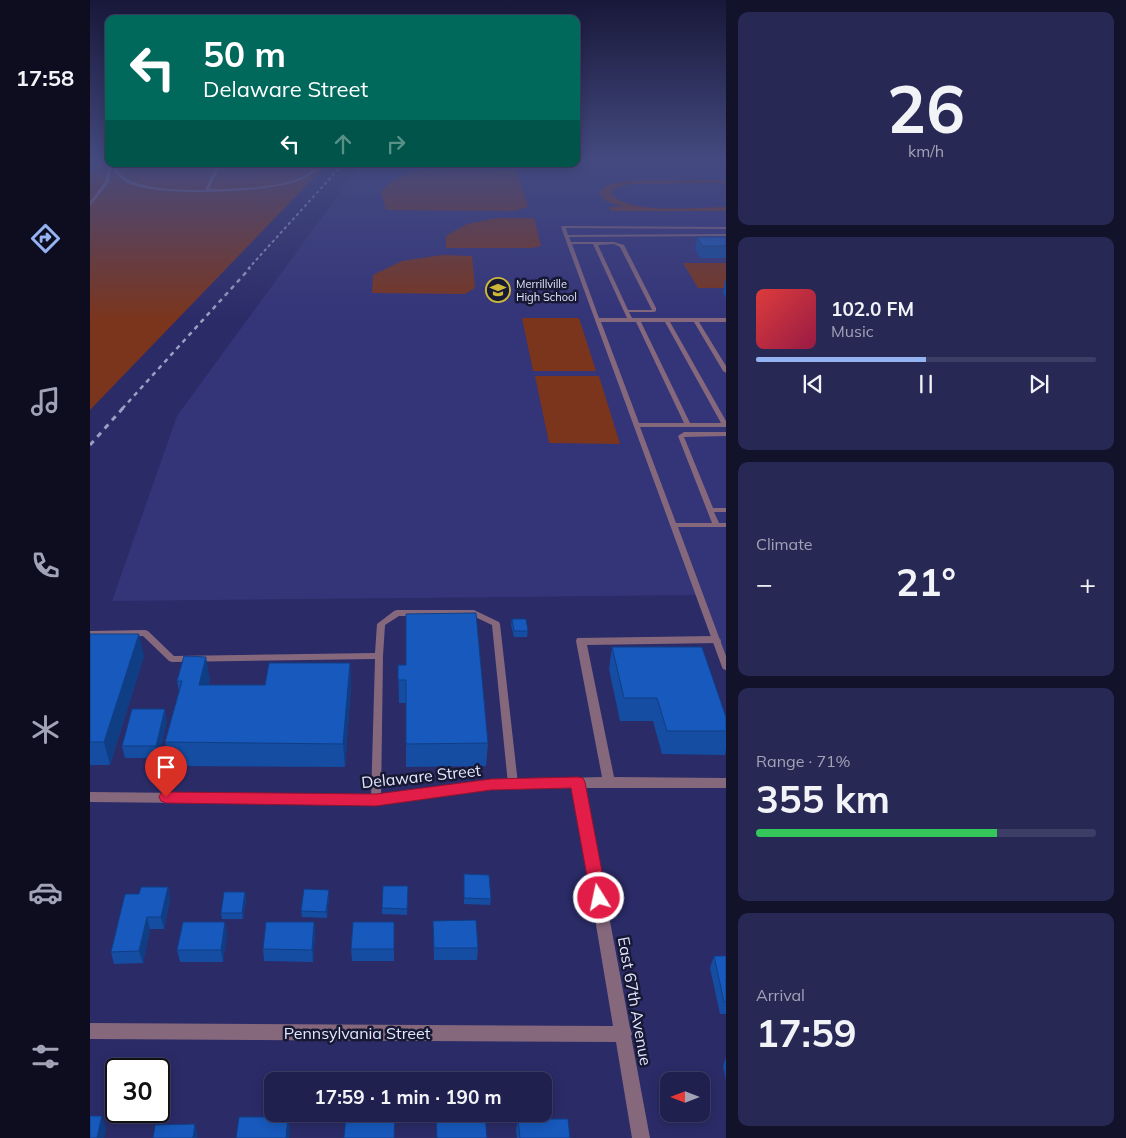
<!DOCTYPE html>
<html lang="en">
<head>
<meta charset="utf-8">
<style>
	body { margin:0; font-family:Mulish,sans-serif; background:#282855; color:#f1f3f6; height:100vh; display:flex; flex-direction:column; font-size:19px; white-space:nowrap }
	* { box-sizing:border-box; margin:0 }
	p { font-size:16px; color:#a2a3b6 }
	.icon { flex:none; width:28px; height:28px; fill:none; stroke:currentColor; stroke-width:2; stroke-linecap:round; stroke-linejoin:round }
	.map { position:relative; flex:1; overflow:hidden }
	.sheet { display:flex; flex-direction:column; gap:12px; padding:12px; background:#12122b; width:400px }
	.sheet>* { flex:none }
	.hud { position:absolute; left:15px; top:15px; width:475px; height:152px; border-radius:10px; box-shadow:0 2px 12px #0003,0 0 0 1px #3d3e66; background:#00695c; color:#fff; overflow:hidden }
	.needle { width:32px; rotate:270deg }
	.tools { position:absolute; left:570px; top:1072px; display:grid; gap:10px }
	.tools a { display:grid; place-items:center; width:50px; height:50px; border-radius:10px; background:#20204e; box-shadow:0 2px 12px #0003,0 0 0 1px #3d3e66; font-size:25px }
	.speed { position:absolute; left:15px; top:1058px; display:flex; gap:10px; font-size:25px; font-weight:700; text-align:center }
	.speed>* { display:grid; place-content:center; width:65px; height:65px; border-radius:50%; background:#20204e; box-shadow:0 2px 12px #0003,0 0 0 1px #3d3e66; line-height:1 }
	.speed .limit { border:2px solid #111; border-radius:8px; background:#fff; color:#111 }
	.pin { position:absolute; display:grid; place-items:center; width:42px; height:42px; color:#fff; margin:-51px -21px; border-radius:50% 50% 50% 0; rotate:-45deg; box-shadow:0 0 5px #0007 }
	.pin .icon { rotate:45deg }
	.me { position:absolute; width:55px; margin:-28px; rotate:350deg; stroke-linejoin:round; filter:drop-shadow(0 0 4px #0008) }
	.turn { display:flex; align-items:center; gap:18px; height:105px; padding:0 15px; font-size:22px }
	.turn .icon { width:65px; height:65px; stroke-width:2.5 }
	.turn b { display:block; font-size:35px; line-height:42px }
	.lanes { display:flex; align-items:center; height:48px; padding:0 15px; background:#0003; justify-content:center; gap:25px; direction:ltr }
	.lanes .off { opacity:.35 }
	.big { font-size:38px; font-weight:700; line-height:1.1 }
	.sheet .tile { flex:1; display:flex; flex-direction:column; justify-content:center; gap:8px; min-width:0; padding:0 18px; border-radius:10px; background:#282855 }
	.sheet .dial { align-items:center; gap:0 }
	.dial b { font-size:65px; line-height:1 }
	.song { display:flex; align-items:center; gap:15px }
	.cover { width:60px; height:60px; border-radius:8px; background:linear-gradient(135deg,hsl(0 70% 55%),hsl(340 70% 35%)) }
	.played { height:5px; border-radius:2px; background:linear-gradient(90deg,#95b2f1 50%,#3d3e66 50%) }
	.keys { display:flex; justify-content:space-around; direction:ltr }
	.heat { display:flex; justify-content:space-between; align-items:center; font-size:28px; direction:ltr }
	.charge { height:8px; border-radius:4px; background:linear-gradient(90deg,#34c759 71%,#3d3e66 0) }
	.trip { position:absolute; left:174px; top:1072px; width:288px; height:50px; border-radius:10px; background:#20204e; box-shadow:0 2px 12px #0003,0 0 0 1px #3d3e66; font-weight:700; line-height:50px; text-align:center }
	main { display:flex; flex:1; min-height:0 }
	.tab-bar { display:flex; flex-direction:column; width:90px; justify-content:space-around; align-items:center; background:#0d0d1f; color:#a2a3b6 }
	.tab-bar .icon { width:35px; height:35px }
	.tab-bar .active { color:#95b2f1 }
	.tab-bar b { font-size:22px; color:#f1f3f6 }
	.map>svg:first-child { display:block }
	.built { fill:#343479 }
	.green { fill:#7b351c }
	.lines { fill:none; stroke-linecap:round; stroke-linejoin:round }
	.service { fill:#86687c; fill-rule:evenodd }
	.minor { fill:#86687c; fill-rule:evenodd }
	.rail-far2 { stroke:#9c9ec3; stroke-width:2; stroke-dasharray:3 3; stroke-linecap:butt }
	.rail-far1 { stroke:#9c9ec3; stroke-width:2.5; stroke-dasharray:4.5 4.5; stroke-linecap:butt }
	.rail { stroke:#9c9ec3; stroke-width:3; stroke-dasharray:5.5 5.5; stroke-linecap:butt }
	.wall { fill:#144da2 }
	.shaded-wall { fill:#103e84 }
	.building { fill:#1759bc; stroke:#103e84 }
	.route { fill:#e11d48; stroke:#92132f }
	.labels { text-anchor:middle; dominant-baseline:central; stroke-width:5; stroke-linejoin:round; paint-order:stroke }
	.far-poi-label { font-size:11px; fill:#e3e6fd; stroke:#171934; text-anchor:start }
	.near-street-label { font-size:16px; fill:#e3e6fd; stroke:#171934 }
</style>
</head>
<body>
<main>
<nav class="tab-bar">
<b>17:58</b>
<svg class="icon active" aria-label="directions" viewBox="0 0 24 24"><path d="M12 3l9 9-9 9-9-9zM9 14v-3h6M13 9l2 2-2 2"/></svg>
<svg class="icon" aria-label="music" viewBox="0 0 24 24"><path d="M9 18V5l10-2v13"/><circle cx="6" cy="18" r="3"/><circle cx="16" cy="16" r="3"/></svg>
<svg class="icon" aria-label="phone" viewBox="0 0 24 24"><path d="M5 4h4l2 5-3 2q2 4 5 5l2-3 5 2v4C11 20 4 13 5 4z"/></svg>
<svg class="icon" aria-label="climate" viewBox="0 0 24 24"><path d="M12 3v18M4 7l16 10M4 17L20 7"/></svg>
<svg class="icon" aria-label="car" viewBox="0 0 24 24"><path d="M5 17H2v-5l4-1 3-4h7l3 4 3 1v5h-3M9 17h6M6 11h13"/><circle cx="7" cy="17" r="2"/><circle cx="17" cy="17" r="2"/></svg>
<svg class="icon" aria-label="filters" viewBox="0 0 24 24"><path d="M4 7h16M4 17h16"/><circle cx="9" cy="7" r="2"/><circle cx="15" cy="17" r="2"/></svg>
</nav>
<div class="map">
<svg width="636" height="1138" viewBox="0 0 636 1138">
	<rect width="100%" height="100%" fill="#2b2b68"/>
	<path class="built" d="M486,160H636V667L609,595L22,601L87,416L271,164H486Z"/>
	<path class="green" d="M11,160H19V164H237L0,410V174Z
		M384,168L426,170L438,207L423,211L296,210L291,192C312,164 352,169 384,168Z
		M550,180H636V183L540,184L526,188L522,191V195C542,215 609,207 636,207V211H521L519,207H533L516,201L510,195V190C521,181 537,181 550,180Z
		M406,218H444L451,246L442,248H356V236L377,224Z
		M352,255L382,256L385,288L375,294L282,293L283,275L312,261Z
		M593,263H636V288H608Z
		M432,318H489L506,371H443Z
		M445,376H509L530,444L459,443Z"/>
	<g class="lines">
		<path class="service" d="M19,163L22,164L19,182L0,206V202L15,182Z
			M25,164H29L28,172C32,175 36,179 41,181C63,190 91,190 115,190L127,164H131L119,189C143,189 184,188 207,179C216,176 223,170 229,164H233C226,171 217,178 208,181C175,193 67,198 36,182C32,180 28,175 24,172Z
			M473,226L636,227V229L476,228L478,235L636,234V236L479,237L481,242H524L534,245L566,308V311L564,312H539L542,318H636V322H609L636,366V373L633,371L604,322H580L636,421V427H550L586,523H622L588,436L594,432H636V436L594,437L623,508H636V512H624L629,523H636V527H588L636,656V670L633,669L632,667L471,227ZM482,244H503L537,318H509ZM524,244L530,247L562,310H538L508,245ZM511,322H546L594,423H549ZM551,322H575L631,423H600Z
			M307,610H384L409,622L410,624L428,784L426,787L423,788L420,787L418,784L402,625L383,616H309L295,625L293,656L291,800L289,803L286,804L283,803L281,800L285,659L82,662L79,661L53,636L0,637V631L55,630L58,631L84,656L285,653L287,624L304,611Z"/>
		<path class="minor" d="M626,636L631,640L630,643L497,645L524,777L636,778V788H495L540,1028L542,1034L541,1036L560,1138H542L526,1042L0,1039V1023L523,1026L483,788L401,790L286,805L0,802V792L286,795L401,780L512,777L486,641L487,638Z"/>
		<path class="rail-far2" d="M158,269L253,164"/>
		<path class="rail-far1" d="M32,409L160,268"/>
		<path class="rail" d="M0,445L33,408"/>
	</g>
	<path class="wall" d="M607,237H636V258H610L605,249Z
		M635,280H636V298L633,293Z
		M422,619L438,631L437,637H424L421,625Z
		M0,634L54,656L20,765H0Z
		M522,647L636,717V749L635,755L572,754L563,721H530L519,669Z
		M260,663L261,686L255,767L80,766L75,742L89,692L87,681L120,679L118,685H175Z
		M308,665L398,743L396,766L316,767V703H309Z
		M77,721L68,758H35L32,746Z
		M374,874L401,899L400,905L374,904Z
		M318,886L317,915L292,914V908Z
		M78,887L80,899L74,929H60L53,963L24,964L21,952L49,894Z
		M239,896L237,918L212,917L211,911Z
		M156,898L153,919H132L131,913Z
		M343,921L388,948L387,960H344Z
		M224,922L225,934L223,962L174,961L173,949Z
		M304,922V961H262L261,949Z
		M137,934L133,962H90L87,950Z
		M624,956H636V1014H630L620,968Z
		M636,1057V1080L633,1066Z
		M428,1119L480,1138H427L426,1130Z"/>
	<path class="shaded-wall" d="M49,634L54,656L20,765L14,742Z
		M116,657L120,679L113,708L109,685Z
		M260,663L261,686L255,767L253,744Z
		M75,709L77,721L68,758L66,746Z
		M78,887L80,899L74,929L71,917Z
		M239,890V896L237,918L236,912Z
		M155,892L156,898L153,919L152,913Z
		M57,917L60,929L53,963L49,951Z
		M135,922L137,934L133,962L131,950Z
		M224,922L225,934L223,962L222,950Z
		M12,1116L16,1128L14,1138H7Z
		M198,1117L200,1129L199,1138H196Z
		M105,1124L108,1136L107,1138H103Z"/>
	<path class="building" d="M607,237H636V246H612Z
		M386,613L398,743L316,744V680H308V665H316V614Z
		M422,619H436L438,631H424Z
		M0,634H49L14,742H0Z
		M522,647H612L636,717V731H577L567,698H534Z
		M94,656L116,657L109,685H175L179,663H260L253,744L75,742L92,681H87Z
		M42,709H75L66,746H32Z
		M374,874L399,875L401,899L374,898Z
		M293,886H318L317,909L292,908Z
		M51,887H78L71,917H57L49,951L21,952L35,894H49Z
		M214,889L239,890L236,912L211,911Z
		M134,892H155L152,913H131Z
		M386,920L388,948H344L343,921Z
		M93,922H135L131,950H87Z
		M176,922H224L222,950L173,949Z
		M263,922H304V949H261Z
		M624,956H636V1002H634Z
		M346,1115H395L397,1138H347Z
		M0,1116H12L7,1138H0Z
		M256,1116H305L304,1138H254Z
		M149,1117H198L196,1138H146Z
		M428,1119H478L480,1138H430Z
		M105,1124L103,1138H63L65,1125Z"/>
	<linearGradient id="sky" x2="0" y2="1"><stop stop-color="#181839"/><stop offset="0.5" stop-color="#444a80"/><stop offset="1" stop-color="#444a80" stop-opacity="0"/></linearGradient>
	<rect width="636" height="320" fill="url(#sky)"/>
	<path class="route" d="M488,777L493,778L495,782L517,898L515,903L509,905L503,903L501,898L481,788L401,790L286,806L76,803L71,801L69,797L71,793L76,792L286,794L401,779Z"/>
	<defs>
		<symbol id="school-ring" viewBox="-11 -11 22 22"><circle r="9.5" fill="#171934" stroke="#ceb837" stroke-width="1.5"/><path d="M0-5L7-2L0 1L-7-2ZM-4 1L0 2.5L4 1V4Q0 6-4 4Z" fill="#ceb837"/></symbol>
	</defs>
	<g fill-rule="evenodd">
		<use href="#school-ring" x="394" y="276" width="28" height="28"/>
	</g>
	<g class="labels">
		<g class="far-poi-label">
			<text x="426" y="284">Merrillville<tspan x="426" dy="13">High School</tspan></text>
		</g>
		<g class="near-street-label">
			<text transform="translate(331 776) rotate(-6)">Delaware Street</text>
			<text transform="translate(545 1001) rotate(80)">East 67th Avenue</text>
			<text x="267" y="1033">Pennsylvania Street</text>
		</g>
	</g>
</svg>
<div class="tools">
<a><svg class="needle" viewBox="-14 -14 28 28"><path d="M0-13l5 13h-10z" fill="#e53935"/><path d="M0 13l5-13h-10z" fill="#a2a3b6"/></svg></a>
</div>
<div class="speed"><div class="limit">30</div></div>
<div class="pin" style="left:76px;top:797px;background:#d93025"><svg class="icon" aria-label="arrive" viewBox="0 0 24 24"><path d="M6 21V4h12l-3 4 3 4H6"/></svg></div>
<svg class="me" style="left:509px;top:898px" viewBox="-20 -20 40 40"><circle r="17" fill="#e11d48" stroke="#fff" stroke-width="3"/><path d="M0-11L8 9 0 5-8 9z" fill="#fff"/></svg>
<div class="trip">17:59 · 1 min · 190 m</div>
<div class="hud">
<div class="turn"><svg class="icon" aria-label="left" viewBox="0 0 24 24"><path d="M17 20v-9H6M10 6l-5 5 5 5"/></svg><div><b>50 m</b>Delaware Street</div></div>
<div class="lanes"><svg class="icon" aria-label="left" viewBox="0 0 24 24"><path d="M17 20v-9H6M10 6l-5 5 5 5"/></svg><svg class="icon off" aria-label="ahead" viewBox="0 0 24 24"><path d="M12 20V5M6 11l6-6 6 6"/></svg><svg class="icon off" aria-label="right" viewBox="0 0 24 24"><path d="M7 20v-9h11M14 6l5 5-5 5"/></svg></div>
</div>
</div>
<section class="sheet">
<div class="tile dial"><b>26</b><p>km/h</p></div>
<div class="tile">
<div class="song"><i class="cover"></i><div><b>102.0 FM</b><p>Music</p></div></div>
<div class="played"></div>
<div class="keys"><svg class="icon" aria-label="previous" viewBox="0 0 24 24"><path d="M18 5L8 12l10 7zM5 5v14"/></svg><svg class="icon" aria-label="pause" viewBox="0 0 24 24"><path d="M8 5v14M16 5v14"/></svg><svg class="icon" aria-label="next" viewBox="0 0 24 24"><path d="M6 5l10 7-10 7zM19 5v14"/></svg></div>
</div>
<div class="tile"><p>Climate</p>
<div class="heat"><a>−</a><b class="big">21°</b><a>+</a></div>
</div>
<div class="tile"><p>Range · 71%</p><b class="big">355 km</b><div class="charge"></div></div>
<div class="tile"><p>Arrival</p><b class="big">17:59</b></div>
</section>
</main>
</body>
</html>
